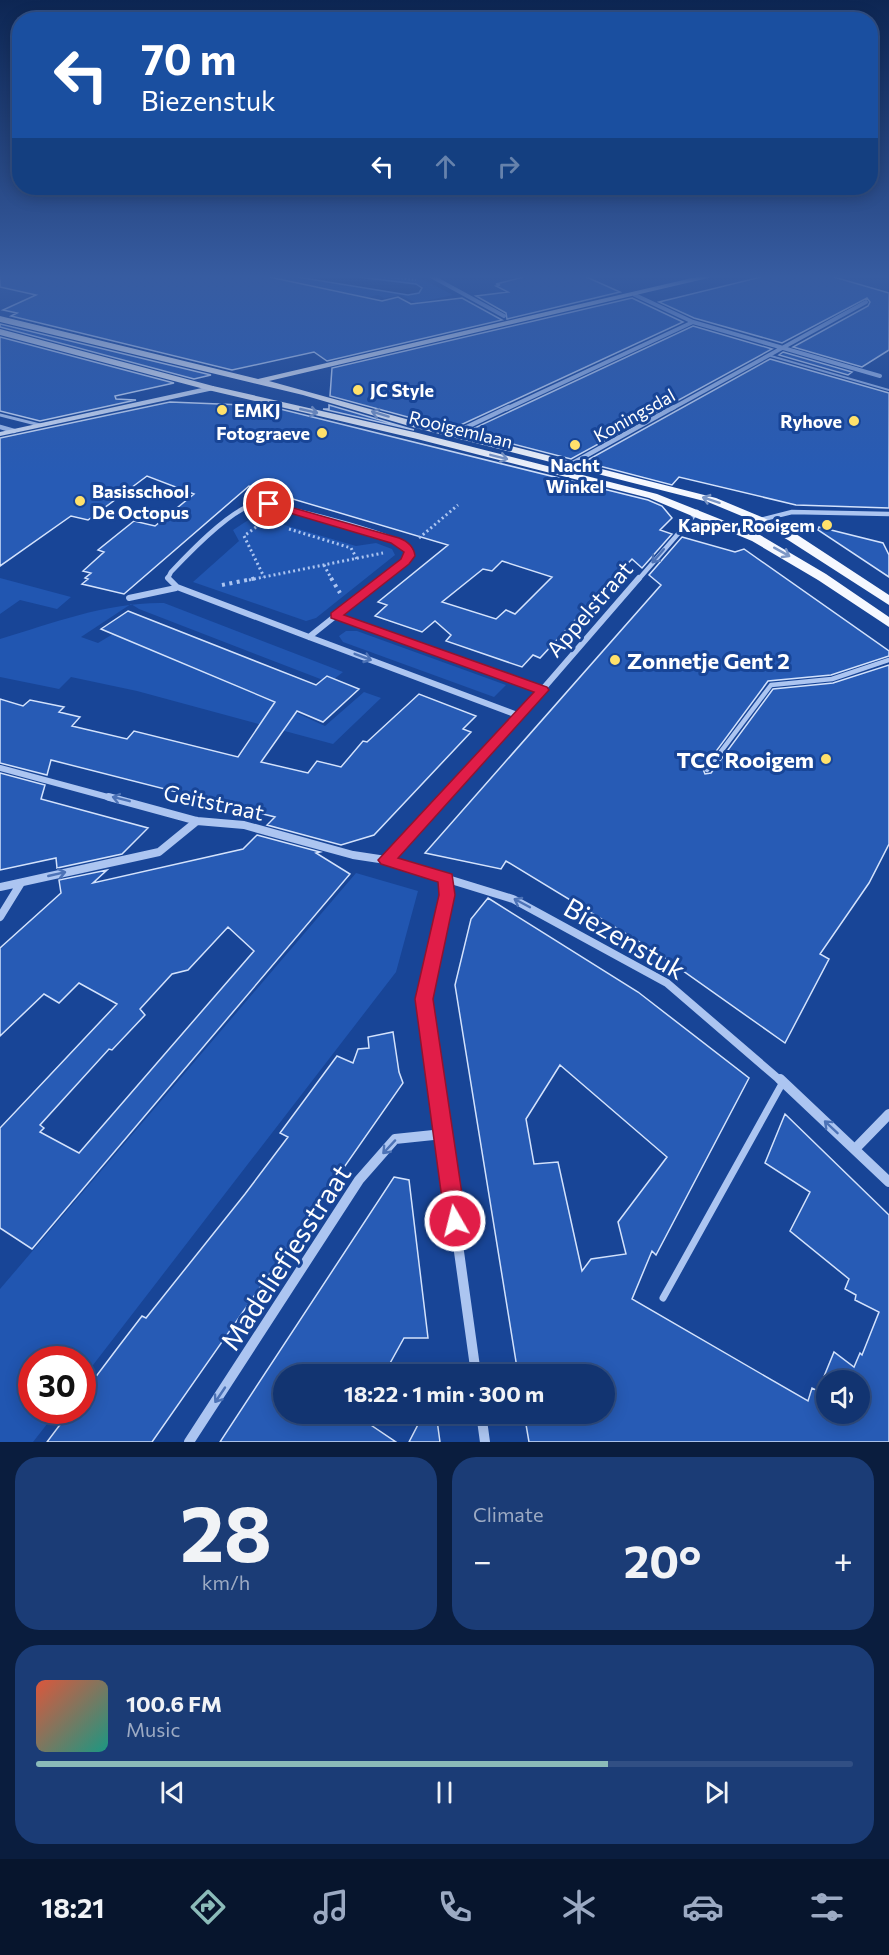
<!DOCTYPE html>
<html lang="en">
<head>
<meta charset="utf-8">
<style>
	body { margin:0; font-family:Commissioner,sans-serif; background:#1b3c76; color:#f1f3f6; height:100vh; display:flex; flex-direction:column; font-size:22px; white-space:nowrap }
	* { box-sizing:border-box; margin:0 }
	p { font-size:20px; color:#9caac3 }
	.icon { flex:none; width:33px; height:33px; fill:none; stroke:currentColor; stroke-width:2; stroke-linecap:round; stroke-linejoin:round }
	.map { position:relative; height:1442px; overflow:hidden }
	.sheet { display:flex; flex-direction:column; gap:15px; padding:15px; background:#0a1d3e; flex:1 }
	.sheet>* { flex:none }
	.banner { position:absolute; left:12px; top:12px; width:866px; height:183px; border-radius:24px; box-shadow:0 3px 15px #0003,0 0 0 2px #314f84; background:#1a4fa0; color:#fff; overflow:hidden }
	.controls { position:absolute; left:816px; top:1370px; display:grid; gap:12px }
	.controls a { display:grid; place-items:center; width:54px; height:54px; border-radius:50%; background:#123471; box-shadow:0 3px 15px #0003,0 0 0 2px #314f84; font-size:30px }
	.speed { position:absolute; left:18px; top:1346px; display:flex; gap:12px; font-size:30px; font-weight:700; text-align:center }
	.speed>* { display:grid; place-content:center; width:78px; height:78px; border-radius:50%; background:#123471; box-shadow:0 3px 15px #0003,0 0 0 2px #314f84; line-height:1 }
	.speed .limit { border:9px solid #d22; background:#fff; color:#111 }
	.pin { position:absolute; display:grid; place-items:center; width:51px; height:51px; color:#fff; margin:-26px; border:3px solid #fff; border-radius:50%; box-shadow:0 2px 6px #0007 }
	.me { position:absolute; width:66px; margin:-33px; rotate:352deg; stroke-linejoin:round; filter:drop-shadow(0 0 4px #0008) }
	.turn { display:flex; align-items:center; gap:21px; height:126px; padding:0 30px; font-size:27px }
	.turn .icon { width:78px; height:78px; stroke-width:2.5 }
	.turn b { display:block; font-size:42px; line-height:51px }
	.lanes { display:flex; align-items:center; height:57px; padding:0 30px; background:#0003; justify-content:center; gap:30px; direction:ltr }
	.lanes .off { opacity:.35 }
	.big { font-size:45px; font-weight:700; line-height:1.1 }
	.sheet .widget { flex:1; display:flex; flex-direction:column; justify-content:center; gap:9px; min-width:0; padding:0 21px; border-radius:24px; background:#1b3c76 }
	.sheet .dial { align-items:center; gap:0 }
	.dial b { font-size:78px; line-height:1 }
	.song { display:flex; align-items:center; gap:18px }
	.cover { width:72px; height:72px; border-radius:9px; background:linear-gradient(135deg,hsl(10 70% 55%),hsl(170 70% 35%)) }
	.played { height:6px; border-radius:3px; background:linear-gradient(90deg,#8bbbb9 70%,#314f84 70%) }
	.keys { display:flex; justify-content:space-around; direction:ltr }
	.heat { display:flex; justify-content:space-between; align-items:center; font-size:33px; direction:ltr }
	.sheet .tiles { flex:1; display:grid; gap:15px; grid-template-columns:1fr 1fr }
	.widget:last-child { grid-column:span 2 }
	.trip { position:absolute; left:273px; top:1364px; width:342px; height:60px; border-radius:30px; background:#123471; box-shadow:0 3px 15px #0003,0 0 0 2px #314f84; font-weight:700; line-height:60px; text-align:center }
	.dock { display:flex; height:96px; justify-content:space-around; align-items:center; background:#07152d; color:#9caac3 }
	.dock .icon { width:42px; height:42px }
	.dock .on { color:#8bbbb9 }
	.dock b { font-size:27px; color:#f1f3f6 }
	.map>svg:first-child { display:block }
	.green { fill:#2156b1 }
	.water { fill:#103375; stroke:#9ebff3; stroke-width:1.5 }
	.building { fill:#275bb5; stroke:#d3e2fc; stroke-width:1.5; fill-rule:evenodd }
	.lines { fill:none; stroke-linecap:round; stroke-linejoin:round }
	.path-far2 { stroke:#acc5f1; stroke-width:2; stroke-dasharray:1.5 2; stroke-linecap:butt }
	.path-far1 { stroke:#acc5f1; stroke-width:3; stroke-dasharray:2 3; stroke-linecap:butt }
	.path { stroke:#acc5f1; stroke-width:4; stroke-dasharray:3 4.5; stroke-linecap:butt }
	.lane-far3 { stroke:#acc5f1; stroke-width:2 }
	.lane-far2 { stroke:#acc5f1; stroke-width:3 }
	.lane-far1 { stroke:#acc5f1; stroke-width:4.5 }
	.lane { stroke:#acc5f1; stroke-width:7 }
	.street-far4 { stroke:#acc5f1; stroke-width:4 }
	.street-far3 { stroke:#acc5f1; stroke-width:4.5 }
	.street-far2 { stroke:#acc5f1; stroke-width:6 }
	.street-far1 { stroke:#acc5f1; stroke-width:8 }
	.street { stroke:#acc5f1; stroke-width:10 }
	.secondary { fill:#dae6fc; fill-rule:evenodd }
	.primary { fill:#f5f8ff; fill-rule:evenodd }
	.oneway { stroke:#7b96c6 }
	.oneway2 { stroke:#4c72b6 }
	.route { fill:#e11d48; stroke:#92132f; stroke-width:1.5 }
	.poi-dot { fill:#ffe16b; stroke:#184597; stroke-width:2 }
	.labels { text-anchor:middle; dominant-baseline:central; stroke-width:6; stroke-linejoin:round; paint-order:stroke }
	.far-poi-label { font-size:18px; font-weight:bold; fill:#fff; stroke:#184597; text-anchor:start }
	.far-street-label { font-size:18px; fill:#fff; stroke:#184597 }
	.street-label { font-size:22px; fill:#fff; stroke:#184597 }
	.poi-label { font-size:22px; font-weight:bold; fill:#fff; stroke:#184597; text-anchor:start }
	.near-street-label { font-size:27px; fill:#fff; stroke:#184597 }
</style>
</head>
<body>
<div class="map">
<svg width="889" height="1442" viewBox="0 0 889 1442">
	<rect width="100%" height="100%" fill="#184597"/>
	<path class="green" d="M262,275H285L408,295L416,284L342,275L422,279L453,295L416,303L401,295L384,298L378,295L341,303L356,295Z
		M262,511L279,514L271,521L356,546L376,543L392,549L395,555L316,618L306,621L193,582L239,541L233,530Z
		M0,578L71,597L57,609L20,600L0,614Z
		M164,603L343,672L333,680H323L139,609L131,604L81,637L98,643L113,634L291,708L290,710L325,726L364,692L381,698L333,744L137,691L71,677L59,689L0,677V639C53,623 107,602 164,603Z
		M346,631H357L506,685L494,697L343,642L339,636Z
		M356,873L418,891L396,972L83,1378L82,1359H32V1410H58L33,1442H0V1289Z"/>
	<path class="water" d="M285,275H342L416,284L422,288L419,293L408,295Z"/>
	<path class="building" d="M0,275H260L382,301L398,297L411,304L462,298L502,320L327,361L314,352L232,370L11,316L17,313L3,310L36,295L0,287Z
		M531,275H582L620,292L507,319L506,313L476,296L508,292L496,286L500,285L496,284Z
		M769,275H827L889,293V350L862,367L793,347L868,306L870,302L867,298L782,343L694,318L659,302Z
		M632,298L683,322L452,429L330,396L332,368Z
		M0,324L211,375L194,379L0,327Z
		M693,326L772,349L571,459L466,432Z
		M0,337L174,383L115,396L116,399L136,400L40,421L0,411Z
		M783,352L852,372L848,375L779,355Z
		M770,359L889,393V508L796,505L679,477L672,485L584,462Z
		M170,402L268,406L648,500L662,506L672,518L660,530L672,534L642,568L632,559L540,658L533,655L522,667L446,641L451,635L435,621L422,632L375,616L387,605L378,602L448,545L249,486L124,594L82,584L88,579L85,578L91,573L83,571L104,552L98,550L134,521L155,526L194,494L147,476L88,520L71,516L0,566V438ZM502,561L552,577L515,614L506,610L496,619L442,602L483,569L492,571Z
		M329,405L414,430L323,409H329Z
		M819,527L883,543L889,555V577L818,530Z
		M682,537L735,552L744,549L889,651V656L831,675L768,681L703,769L705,774L711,773L773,689L833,683L889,665V844L869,883L820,954L829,959L785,1043L659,954L506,861L501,869L425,853L661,585L649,575Z
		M128,611L316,685L327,676L359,689L323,722L297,711L261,762L308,773L317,761L341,767L363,741L367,742L419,694L476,716L463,729L471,732L374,835L341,845L267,825L275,817L51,760L47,775L0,763V699L23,706L30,700L64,707L59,712L80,717L72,726L127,739L134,731L238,757L275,702L101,629Z
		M0,773L45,785L41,799L148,828L122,854L57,868L56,858L0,870Z
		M257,835L320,852L316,853L350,874L32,1249L0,1228V1128L117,1004L79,983L59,1003L44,994L0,1036V948L61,893L59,880L107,870L93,883L243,849ZM228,927L254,951L79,1153L40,1132L44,1128L40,1125L109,1049L112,1050L145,1015L140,1009L172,974L188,970Z
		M488,898L638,992L749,1078L656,1255L652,1251L632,1299L808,1401L812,1388L818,1391L834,1352L854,1367L860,1353L862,1355L879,1312L855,1300L856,1295L845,1289L849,1279L790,1231L810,1192L765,1163L785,1114L889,1215V1442H529L524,1413H604V1374H518L455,985L471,919ZM560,1065L667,1157L618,1222L626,1254L591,1259L582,1271L558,1162L534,1164L526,1119ZM826,1380H860V1413H826Z
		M393,1032L399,1072L403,1083L152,1442H47L71,1410H82V1395L119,1346L142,1316L146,1318L245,1194L288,1137L280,1133L337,1056L353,1063L358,1049L369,1048L368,1037Z
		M394,1177L409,1180L428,1338H404L384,1374H284V1413H361L359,1417L396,1442H220Z
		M424,1413H436L440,1442H409Z"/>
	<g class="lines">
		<path class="path-far2" d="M363,275L416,280"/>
		<path class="path-far1" d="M264,521L244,536L264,577
			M289,529L351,548L357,559
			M419,538L458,505
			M324,565L332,580
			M249,580L383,553"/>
		<path class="path" d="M331,578L340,593
			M222,585L257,578"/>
		<path class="lane-far3" d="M771,356L889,390"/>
		<path class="lane-far2" d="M0,415L40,425"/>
		<path class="lane-far1" d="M707,770L771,685L832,679L889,660"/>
		<path class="lane" d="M663,1298L783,1082"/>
		<path class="street-far4" d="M429,275L504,316
			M635,295L693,322L880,376
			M506,409L693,322
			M671,409L866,302"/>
		<path class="street-far3" d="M0,427L14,431
			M452,434L509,407
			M571,464L674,407
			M760,520L792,512L889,514
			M170,580L168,578L171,572C189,553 228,512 252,505C270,501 396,534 406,547C408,550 408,553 409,556L382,580
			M638,580L697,512"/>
		<path class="street-far2" d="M168,578L177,587L309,637
			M129,598L176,588
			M336,616L542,690
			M309,637L520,716
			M309,637L383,578
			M0,768L115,799
			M442,799L542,690L639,578"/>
		<path class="street-far1" d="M109,797L197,821L244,825L353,855L386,860L513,899L667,983L781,1081
			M386,860L443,797
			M0,887L159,852L197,821
			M0,917L21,883
			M435,1081L424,999L447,895L446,878"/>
		<path class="street" d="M435,1079L476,1374
			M780,1079L889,1182
			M855,1149L889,1114
			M481,1413L485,1442
			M189,1442L359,1180L395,1139L443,1134"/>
		<path class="secondary" d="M211,386H214V390L0,436V432Z"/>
		<path class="primary" d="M705,275H721L269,381L424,424L716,498L764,518L796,534L889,595V605L788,540L756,522L708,502L416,428L303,395L0,322V316L258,379Z
			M0,329L213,386L418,433L657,494L760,535L826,574L889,617V627L818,580L752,541L649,498L417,439L208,390L0,335Z"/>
	</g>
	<defs><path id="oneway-shaft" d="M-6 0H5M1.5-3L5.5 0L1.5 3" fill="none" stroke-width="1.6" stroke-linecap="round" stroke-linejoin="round" transform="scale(1.5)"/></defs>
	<g class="oneway">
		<use href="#oneway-shaft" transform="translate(309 411) rotate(13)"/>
		<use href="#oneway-shaft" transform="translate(380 414) rotate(-163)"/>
		<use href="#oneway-shaft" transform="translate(499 457) rotate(14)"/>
		<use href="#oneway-shaft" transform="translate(711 500) rotate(-162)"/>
		<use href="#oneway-shaft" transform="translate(782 552) rotate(29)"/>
	</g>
	<g class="oneway2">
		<use href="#oneway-shaft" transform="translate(658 556) rotate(131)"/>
		<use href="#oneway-shaft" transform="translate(363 657) rotate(21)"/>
		<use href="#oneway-shaft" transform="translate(121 799) rotate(-166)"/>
		<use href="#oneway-shaft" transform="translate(57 874) rotate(-13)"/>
		<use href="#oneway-shaft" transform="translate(522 903) rotate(-152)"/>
		<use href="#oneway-shaft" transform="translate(831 1127) rotate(-137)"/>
		<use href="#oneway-shaft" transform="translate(389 1147) rotate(133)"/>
		<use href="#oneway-shaft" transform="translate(220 1395) rotate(124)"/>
	</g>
	<linearGradient id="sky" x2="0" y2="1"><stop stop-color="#0d2653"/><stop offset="0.58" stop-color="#375ca1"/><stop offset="1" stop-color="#375ca1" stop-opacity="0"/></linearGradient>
	<rect width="889" height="477" fill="url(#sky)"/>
	<path class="route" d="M269,501L399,538C407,541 414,547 415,556L409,564L344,615L547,687L549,690L398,858L452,874L455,895L433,999L466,1221L463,1228L455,1231L448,1228L445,1221L415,999L439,895L438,882L381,864L378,860L534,692L331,618V613L401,559L404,552L391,543L266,506L264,504Z"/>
	<g class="poi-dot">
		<circle cx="358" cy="390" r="6"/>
		<circle cx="222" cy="410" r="6"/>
		<circle cx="854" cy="421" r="6"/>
		<circle cx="322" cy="433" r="6"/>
		<circle cx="575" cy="445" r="6"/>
		<circle cx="80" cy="501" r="6"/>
		<circle cx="827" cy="525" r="6"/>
		<circle cx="615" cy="660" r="6"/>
		<circle cx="826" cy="759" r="6"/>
	</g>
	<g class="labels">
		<g class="far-poi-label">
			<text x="370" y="390">JC Style</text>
			<text x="234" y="410">EMKJ</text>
			<text x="842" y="421" text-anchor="end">Ryhove</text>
			<text x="310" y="433" text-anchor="end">Fotograeve</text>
			<text x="575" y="465" text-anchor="middle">Nacht<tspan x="575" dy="21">Winkel</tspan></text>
			<text x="92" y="491">Basisschool<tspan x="92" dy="21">De Octopus</tspan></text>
			<text x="815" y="525" text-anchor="end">Kapper Rooigem</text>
		</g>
		<g class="far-street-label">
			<text transform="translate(634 415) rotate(-29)">Koningsdal</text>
			<text transform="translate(461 429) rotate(14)">Rooigemlaan</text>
		</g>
		<g class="street-label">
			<text transform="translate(589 609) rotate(-49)">Appelstraat</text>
			<text transform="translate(214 802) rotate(12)">Geitstraat</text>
		</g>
		<g class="poi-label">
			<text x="627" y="660">Zonnetje Gent 2</text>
			<text x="814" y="759" text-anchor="end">TCC Rooigem</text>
		</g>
		<g class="near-street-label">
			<text transform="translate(625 938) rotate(30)">Biezenstuk</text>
			<text transform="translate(285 1257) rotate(-57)">Madeliefjesstraat</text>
		</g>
	</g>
</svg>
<div class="controls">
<a><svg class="icon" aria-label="sound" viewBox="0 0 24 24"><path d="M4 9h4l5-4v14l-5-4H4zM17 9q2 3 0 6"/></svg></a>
</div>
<div class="speed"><div class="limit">30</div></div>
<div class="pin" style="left:269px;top:504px;background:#d93025"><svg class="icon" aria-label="arrive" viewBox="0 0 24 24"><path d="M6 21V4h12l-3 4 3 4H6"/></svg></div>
<svg class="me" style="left:455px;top:1221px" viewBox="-20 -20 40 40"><circle r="17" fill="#e11d48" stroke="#fff" stroke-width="3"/><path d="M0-11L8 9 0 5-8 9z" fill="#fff"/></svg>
<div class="trip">18:22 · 1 min · 300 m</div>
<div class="banner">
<div class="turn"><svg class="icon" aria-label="left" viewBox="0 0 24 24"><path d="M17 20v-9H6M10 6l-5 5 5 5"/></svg><div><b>70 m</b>Biezenstuk</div></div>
<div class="lanes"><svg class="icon" aria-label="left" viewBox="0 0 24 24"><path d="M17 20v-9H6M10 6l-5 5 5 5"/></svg><svg class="icon off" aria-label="ahead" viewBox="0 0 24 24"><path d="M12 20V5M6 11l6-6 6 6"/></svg><svg class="icon off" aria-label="right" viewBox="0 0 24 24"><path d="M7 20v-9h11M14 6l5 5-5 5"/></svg></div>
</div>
</div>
<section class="sheet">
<div class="tiles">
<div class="widget dial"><b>28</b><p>km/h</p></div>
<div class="widget"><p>Climate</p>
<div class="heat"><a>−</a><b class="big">20°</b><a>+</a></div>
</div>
<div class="widget">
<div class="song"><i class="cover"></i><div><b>100.6 FM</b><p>Music</p></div></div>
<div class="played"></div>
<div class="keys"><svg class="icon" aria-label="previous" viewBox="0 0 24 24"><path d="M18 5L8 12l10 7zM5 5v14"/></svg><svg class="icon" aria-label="pause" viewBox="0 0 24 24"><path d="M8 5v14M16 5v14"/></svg><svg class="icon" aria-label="next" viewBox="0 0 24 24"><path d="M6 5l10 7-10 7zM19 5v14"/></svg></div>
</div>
</div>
</section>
<nav class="dock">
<b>18:21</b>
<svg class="icon on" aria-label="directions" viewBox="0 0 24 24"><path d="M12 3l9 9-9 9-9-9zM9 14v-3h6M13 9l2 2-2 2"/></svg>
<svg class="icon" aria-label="music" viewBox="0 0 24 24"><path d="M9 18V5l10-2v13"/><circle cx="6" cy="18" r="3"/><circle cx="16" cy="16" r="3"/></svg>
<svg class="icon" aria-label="phone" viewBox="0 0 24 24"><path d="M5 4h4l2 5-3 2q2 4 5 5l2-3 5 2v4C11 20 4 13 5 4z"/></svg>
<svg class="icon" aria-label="climate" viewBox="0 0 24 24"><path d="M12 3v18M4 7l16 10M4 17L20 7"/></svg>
<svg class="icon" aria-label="car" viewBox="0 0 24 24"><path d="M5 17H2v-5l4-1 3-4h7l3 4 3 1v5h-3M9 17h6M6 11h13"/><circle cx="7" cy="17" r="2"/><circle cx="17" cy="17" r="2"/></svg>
<svg class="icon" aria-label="filters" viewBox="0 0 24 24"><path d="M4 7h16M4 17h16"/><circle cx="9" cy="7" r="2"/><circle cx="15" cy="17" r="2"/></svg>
</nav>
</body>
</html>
